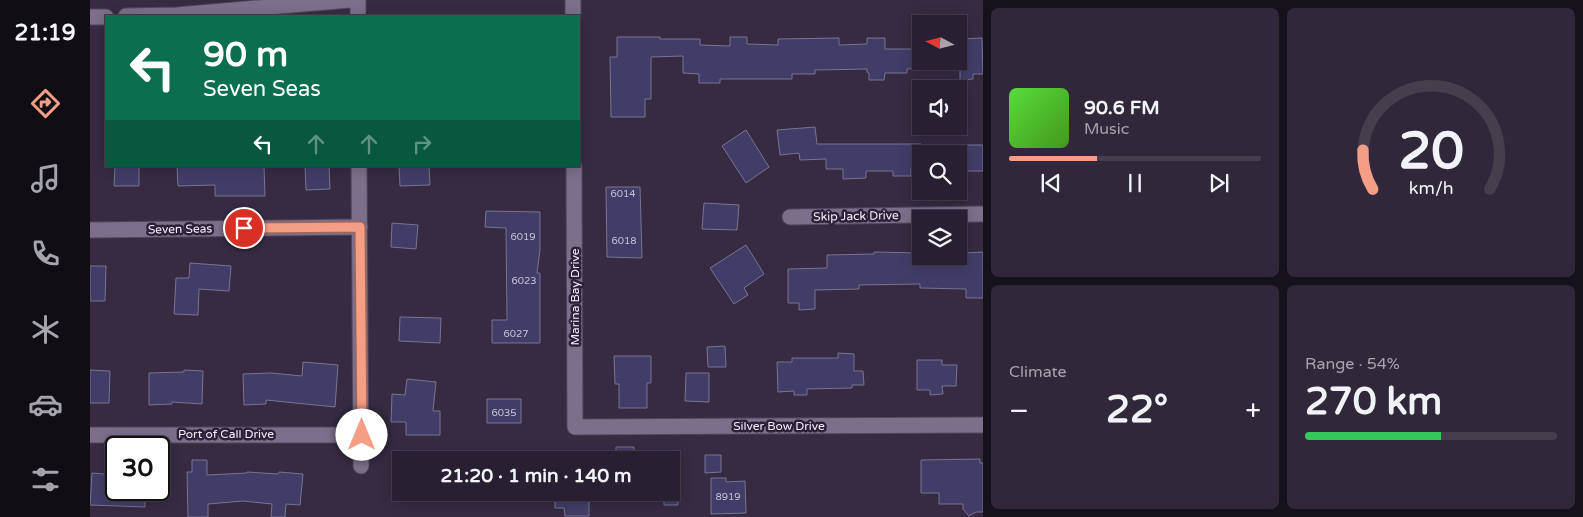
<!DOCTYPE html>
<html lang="en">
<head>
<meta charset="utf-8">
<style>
	body { margin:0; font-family:"Varela Round",sans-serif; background:#30283a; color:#f1f3f6; height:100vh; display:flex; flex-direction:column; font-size:19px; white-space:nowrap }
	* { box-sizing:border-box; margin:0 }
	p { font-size:16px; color:#a5a3ac }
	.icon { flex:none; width:28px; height:28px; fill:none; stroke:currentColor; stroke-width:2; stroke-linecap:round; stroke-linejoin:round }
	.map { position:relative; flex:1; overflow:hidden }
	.sheet { display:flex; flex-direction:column; gap:8px; padding:8px; background:#16121c; width:600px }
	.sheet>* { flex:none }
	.top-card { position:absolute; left:15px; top:15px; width:475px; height:152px; border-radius:0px; box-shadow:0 2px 12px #0003,0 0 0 1px #443e4d; background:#0b6e4f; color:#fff; overflow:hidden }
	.needle { width:32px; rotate:277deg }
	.buttons { position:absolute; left:822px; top:15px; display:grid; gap:10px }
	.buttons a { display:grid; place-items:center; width:55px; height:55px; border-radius:0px; background:#282032; box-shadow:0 2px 12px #0003,0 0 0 1px #443e4d; font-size:25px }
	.speed { position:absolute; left:15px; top:436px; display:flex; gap:10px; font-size:25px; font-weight:700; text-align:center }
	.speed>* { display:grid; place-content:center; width:65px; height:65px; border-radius:50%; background:#282032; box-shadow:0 2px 12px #0003,0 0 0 1px #443e4d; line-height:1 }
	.speed .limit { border:2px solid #111; border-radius:8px; background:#fff; color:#111 }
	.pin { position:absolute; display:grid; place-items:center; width:42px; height:42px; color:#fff; margin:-21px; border:2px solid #fff; border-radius:50%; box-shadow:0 1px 5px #0007 }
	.me { position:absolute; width:55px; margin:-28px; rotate:0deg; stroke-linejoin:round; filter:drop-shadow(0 0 4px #0008) }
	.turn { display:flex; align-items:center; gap:18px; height:105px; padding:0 15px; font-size:22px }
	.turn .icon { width:65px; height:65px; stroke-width:2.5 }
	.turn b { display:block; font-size:35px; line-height:42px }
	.lanes { display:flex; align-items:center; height:48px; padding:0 15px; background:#0003; justify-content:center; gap:25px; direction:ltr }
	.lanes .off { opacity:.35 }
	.big { font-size:38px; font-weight:800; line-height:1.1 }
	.sheet .card { flex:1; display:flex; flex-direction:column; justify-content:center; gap:8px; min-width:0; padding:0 18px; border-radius:8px; background:#30283a }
	.sheet .dial { align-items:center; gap:0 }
	.dial svg { height:130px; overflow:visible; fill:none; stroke:#443e4d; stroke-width:7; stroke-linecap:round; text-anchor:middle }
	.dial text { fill:#f1f3f6; stroke:none }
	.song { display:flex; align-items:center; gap:15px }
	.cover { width:60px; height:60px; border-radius:8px; background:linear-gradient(135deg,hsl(110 70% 55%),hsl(100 70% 35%)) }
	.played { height:5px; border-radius:2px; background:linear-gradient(90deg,#f49e86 35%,#443e4d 35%) }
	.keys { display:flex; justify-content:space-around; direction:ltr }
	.heat { display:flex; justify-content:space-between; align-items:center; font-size:28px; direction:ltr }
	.charge { height:8px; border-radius:4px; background:linear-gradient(90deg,#34c759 54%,#443e4d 0) }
	.sheet .tiles { flex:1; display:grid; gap:8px; grid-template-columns:repeat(2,1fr) }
	.trip { position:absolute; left:302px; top:451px; width:288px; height:50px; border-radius:0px; background:#282032; box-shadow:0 2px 12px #0003,0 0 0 1px #443e4d; font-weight:800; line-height:50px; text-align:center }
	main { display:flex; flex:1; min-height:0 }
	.tabs { display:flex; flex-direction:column; width:90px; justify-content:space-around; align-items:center; background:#100d14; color:#a5a3ac }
	.tabs .icon { width:35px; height:35px }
	.tabs .active { color:#f49e86 }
	.tabs b { font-size:22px; color:#f1f3f6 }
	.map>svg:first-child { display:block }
	.building { fill:#423d66; stroke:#777592 }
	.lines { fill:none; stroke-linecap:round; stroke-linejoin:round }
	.minor-casing { stroke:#51475c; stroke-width:17 }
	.minor { stroke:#7b6f8b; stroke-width:15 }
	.route-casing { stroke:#9f6757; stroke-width:12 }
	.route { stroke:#f49e86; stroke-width:9 }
	.labels { text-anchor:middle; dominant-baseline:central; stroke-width:5; stroke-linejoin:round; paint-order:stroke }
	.number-label { font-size:10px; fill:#c8c1d7 }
	.street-label { font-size:12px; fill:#f4edfd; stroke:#2c2138 }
</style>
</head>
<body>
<main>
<nav class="tabs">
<b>21:19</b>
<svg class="icon active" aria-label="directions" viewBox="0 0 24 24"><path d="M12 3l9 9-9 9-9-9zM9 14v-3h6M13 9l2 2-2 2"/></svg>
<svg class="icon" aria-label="music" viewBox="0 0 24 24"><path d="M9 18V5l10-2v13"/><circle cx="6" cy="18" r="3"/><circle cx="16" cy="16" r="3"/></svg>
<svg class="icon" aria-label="phone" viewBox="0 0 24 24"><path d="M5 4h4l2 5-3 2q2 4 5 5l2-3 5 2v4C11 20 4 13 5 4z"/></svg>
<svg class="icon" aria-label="climate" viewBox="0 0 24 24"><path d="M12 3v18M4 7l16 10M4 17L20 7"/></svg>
<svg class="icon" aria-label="car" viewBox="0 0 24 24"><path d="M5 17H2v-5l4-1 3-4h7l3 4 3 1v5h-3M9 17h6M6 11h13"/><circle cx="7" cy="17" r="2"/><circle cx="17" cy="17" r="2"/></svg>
<svg class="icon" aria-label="filters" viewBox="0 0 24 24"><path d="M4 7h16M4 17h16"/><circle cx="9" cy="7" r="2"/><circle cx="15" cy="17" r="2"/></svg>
</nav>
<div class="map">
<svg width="893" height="517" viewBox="0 0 893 517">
	<rect width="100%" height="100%" fill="#362b43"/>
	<path class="building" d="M527,37H570V39H610V45L640,46V37H657V44L688,45V39L749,38V45L777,44V38H795V49H831V68L817,69V73H795L794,80H779V73L777,72V69L725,70V74H702V79H630V83H609V74L593,73V56L561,57V99H555V117H521L520,57H527Z
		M892,38L893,74H883V79L870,80V39Z
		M725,127L727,144H831V168H821V176H803V171H776V178L753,179V169H736V159L710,160L709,153L690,155L687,130Z
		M656,130L679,167L656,183L632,146Z
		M877,145H893V171H877Z
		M25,166H49V186H24Z
		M87,166H174L175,196H125V185L88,186Z
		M215,166H239L240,189L216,190Z
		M309,166H339L340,185L310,186Z
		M516,187H550L552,258L517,257Z
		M614,203L649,205L647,230L612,229Z
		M396,211L450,212V250L447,273H450V343H402V320H417L416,228L395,227Z
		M302,223L328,225L326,249L301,247Z
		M656,245L674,274L654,288L658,295L644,304L620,268Z
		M784,252L831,253V256H875V253L893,252V298H876V289L830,288V284L769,285V289L725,290V309L709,310V303H698V269L737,268V255L784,254Z
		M100,263L141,266L139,291L109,289L108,315L84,314L86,278H99Z
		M0,266H16L15,301H0Z
		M310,317L351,318L350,343L309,341Z
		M635,346L636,367H618L617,347Z
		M748,353L764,354V371H773L774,385H762V388L717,389V395H704V391L688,392L687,362H702V358H748Z
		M524,356H561V383H557V408H529V384H525Z
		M827,360H852V365H867L866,386H852L853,394L840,395V390H827Z
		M213,362L248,365L245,407L176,400V404L154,405L153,374L181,373L212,376Z
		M0,370L20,371L19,403H0Z
		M94,370L113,371L112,404L82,402V404L59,405V373L94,372Z
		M596,373H619V402L595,401Z
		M317,379L346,382L343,411H350V435H316V422H301L302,394L315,395Z
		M397,399H431V423H397Z
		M526,447H544V460H526Z
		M615,455H631V472L615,473Z
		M890,459V463H893V512H886L879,516L873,509V504H849V493H831V460Z
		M102,460H117V475L157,473V472L188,474L189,472L213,474L210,505L196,504L195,517H181L182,504L153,501L118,504V517H98L97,472H102Z
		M2,473L25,475L24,490H55V507L0,505Z
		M621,478H636V482L655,481L656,513L621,514Z
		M465,492H499V516H475L474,508H465Z
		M574,492H588V505H574Z"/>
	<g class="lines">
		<defs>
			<path id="minor" d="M36,16L87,15L260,0
				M268,16V0
				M483,16V0
				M0,17H16
				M269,166L271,466
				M484,166L485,427L893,425
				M700,217L893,214
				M0,230L270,227
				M0,435H272"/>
		</defs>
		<use href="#minor" class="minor-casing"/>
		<use href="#minor" class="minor"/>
	</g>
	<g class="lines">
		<defs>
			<path id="route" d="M154,228L270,227L272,435"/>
		</defs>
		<use href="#route" class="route-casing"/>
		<use href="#route" class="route"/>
	</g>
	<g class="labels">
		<g class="number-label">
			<text x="533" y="194">6014</text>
			<text x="433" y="237">6019</text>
			<text x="534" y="241">6018</text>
			<text x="434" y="281">6023</text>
			<text x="426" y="334">6027</text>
			<text x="414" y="413">6035</text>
			<text x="638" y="497">8919</text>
		</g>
		<g class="street-label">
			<text transform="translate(766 216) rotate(-1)">Skip Jack Drive</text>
			<text transform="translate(90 229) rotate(-1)">Seven Seas</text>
			<text transform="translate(485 297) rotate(-90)">Marina Bay Drive</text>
			<text x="689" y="426">Silver Bow Drive</text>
			<text x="136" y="434">Port of Call Drive</text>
		</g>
	</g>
</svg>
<div class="buttons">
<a><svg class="needle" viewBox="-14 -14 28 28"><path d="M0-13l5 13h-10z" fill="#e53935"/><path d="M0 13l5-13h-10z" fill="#a5a3ac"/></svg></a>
<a><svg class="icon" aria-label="sound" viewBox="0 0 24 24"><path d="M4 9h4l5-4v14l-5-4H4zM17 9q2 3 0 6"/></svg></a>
<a><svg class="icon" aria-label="search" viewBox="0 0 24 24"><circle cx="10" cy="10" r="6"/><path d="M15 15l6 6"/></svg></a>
<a><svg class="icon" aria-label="layers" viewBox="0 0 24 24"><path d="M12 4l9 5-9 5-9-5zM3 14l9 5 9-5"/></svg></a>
</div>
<div class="speed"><div class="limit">30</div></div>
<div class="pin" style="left:154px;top:228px;background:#d93025"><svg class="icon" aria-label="arrive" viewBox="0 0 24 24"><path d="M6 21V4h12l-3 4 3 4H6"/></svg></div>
<svg class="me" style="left:272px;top:435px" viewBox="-20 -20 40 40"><circle r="19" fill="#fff"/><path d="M0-13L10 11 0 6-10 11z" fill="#f49e86"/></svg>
<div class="trip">21:20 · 1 min · 140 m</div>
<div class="top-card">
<div class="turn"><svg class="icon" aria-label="left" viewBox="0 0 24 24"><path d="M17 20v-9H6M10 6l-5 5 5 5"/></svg><div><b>90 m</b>Seven Seas</div></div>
<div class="lanes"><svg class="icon" aria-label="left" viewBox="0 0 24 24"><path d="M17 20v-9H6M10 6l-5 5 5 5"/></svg><svg class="icon off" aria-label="ahead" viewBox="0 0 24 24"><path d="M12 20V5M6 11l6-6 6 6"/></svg><svg class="icon off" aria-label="ahead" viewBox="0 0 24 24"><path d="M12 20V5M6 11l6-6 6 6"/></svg><svg class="icon off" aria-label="right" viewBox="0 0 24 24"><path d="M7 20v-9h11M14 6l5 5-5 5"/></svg></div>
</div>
</div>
<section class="sheet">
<div class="tiles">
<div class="card">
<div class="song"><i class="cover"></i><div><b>90.6 FM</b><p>Music</p></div></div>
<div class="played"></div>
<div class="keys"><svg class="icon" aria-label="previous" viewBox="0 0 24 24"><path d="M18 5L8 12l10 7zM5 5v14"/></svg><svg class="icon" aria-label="pause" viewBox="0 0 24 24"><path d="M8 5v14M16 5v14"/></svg><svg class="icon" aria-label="next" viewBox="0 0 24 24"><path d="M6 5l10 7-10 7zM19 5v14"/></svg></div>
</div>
<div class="card dial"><svg viewBox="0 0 100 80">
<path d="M14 69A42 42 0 1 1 86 69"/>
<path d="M14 69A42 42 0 0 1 8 45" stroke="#f49e86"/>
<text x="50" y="56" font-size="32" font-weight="700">20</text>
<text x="50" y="72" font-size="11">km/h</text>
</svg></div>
<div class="card"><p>Climate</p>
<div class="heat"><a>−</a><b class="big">22°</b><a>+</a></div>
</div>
<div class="card"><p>Range · 54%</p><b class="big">270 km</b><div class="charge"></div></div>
</div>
</section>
</main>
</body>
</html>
